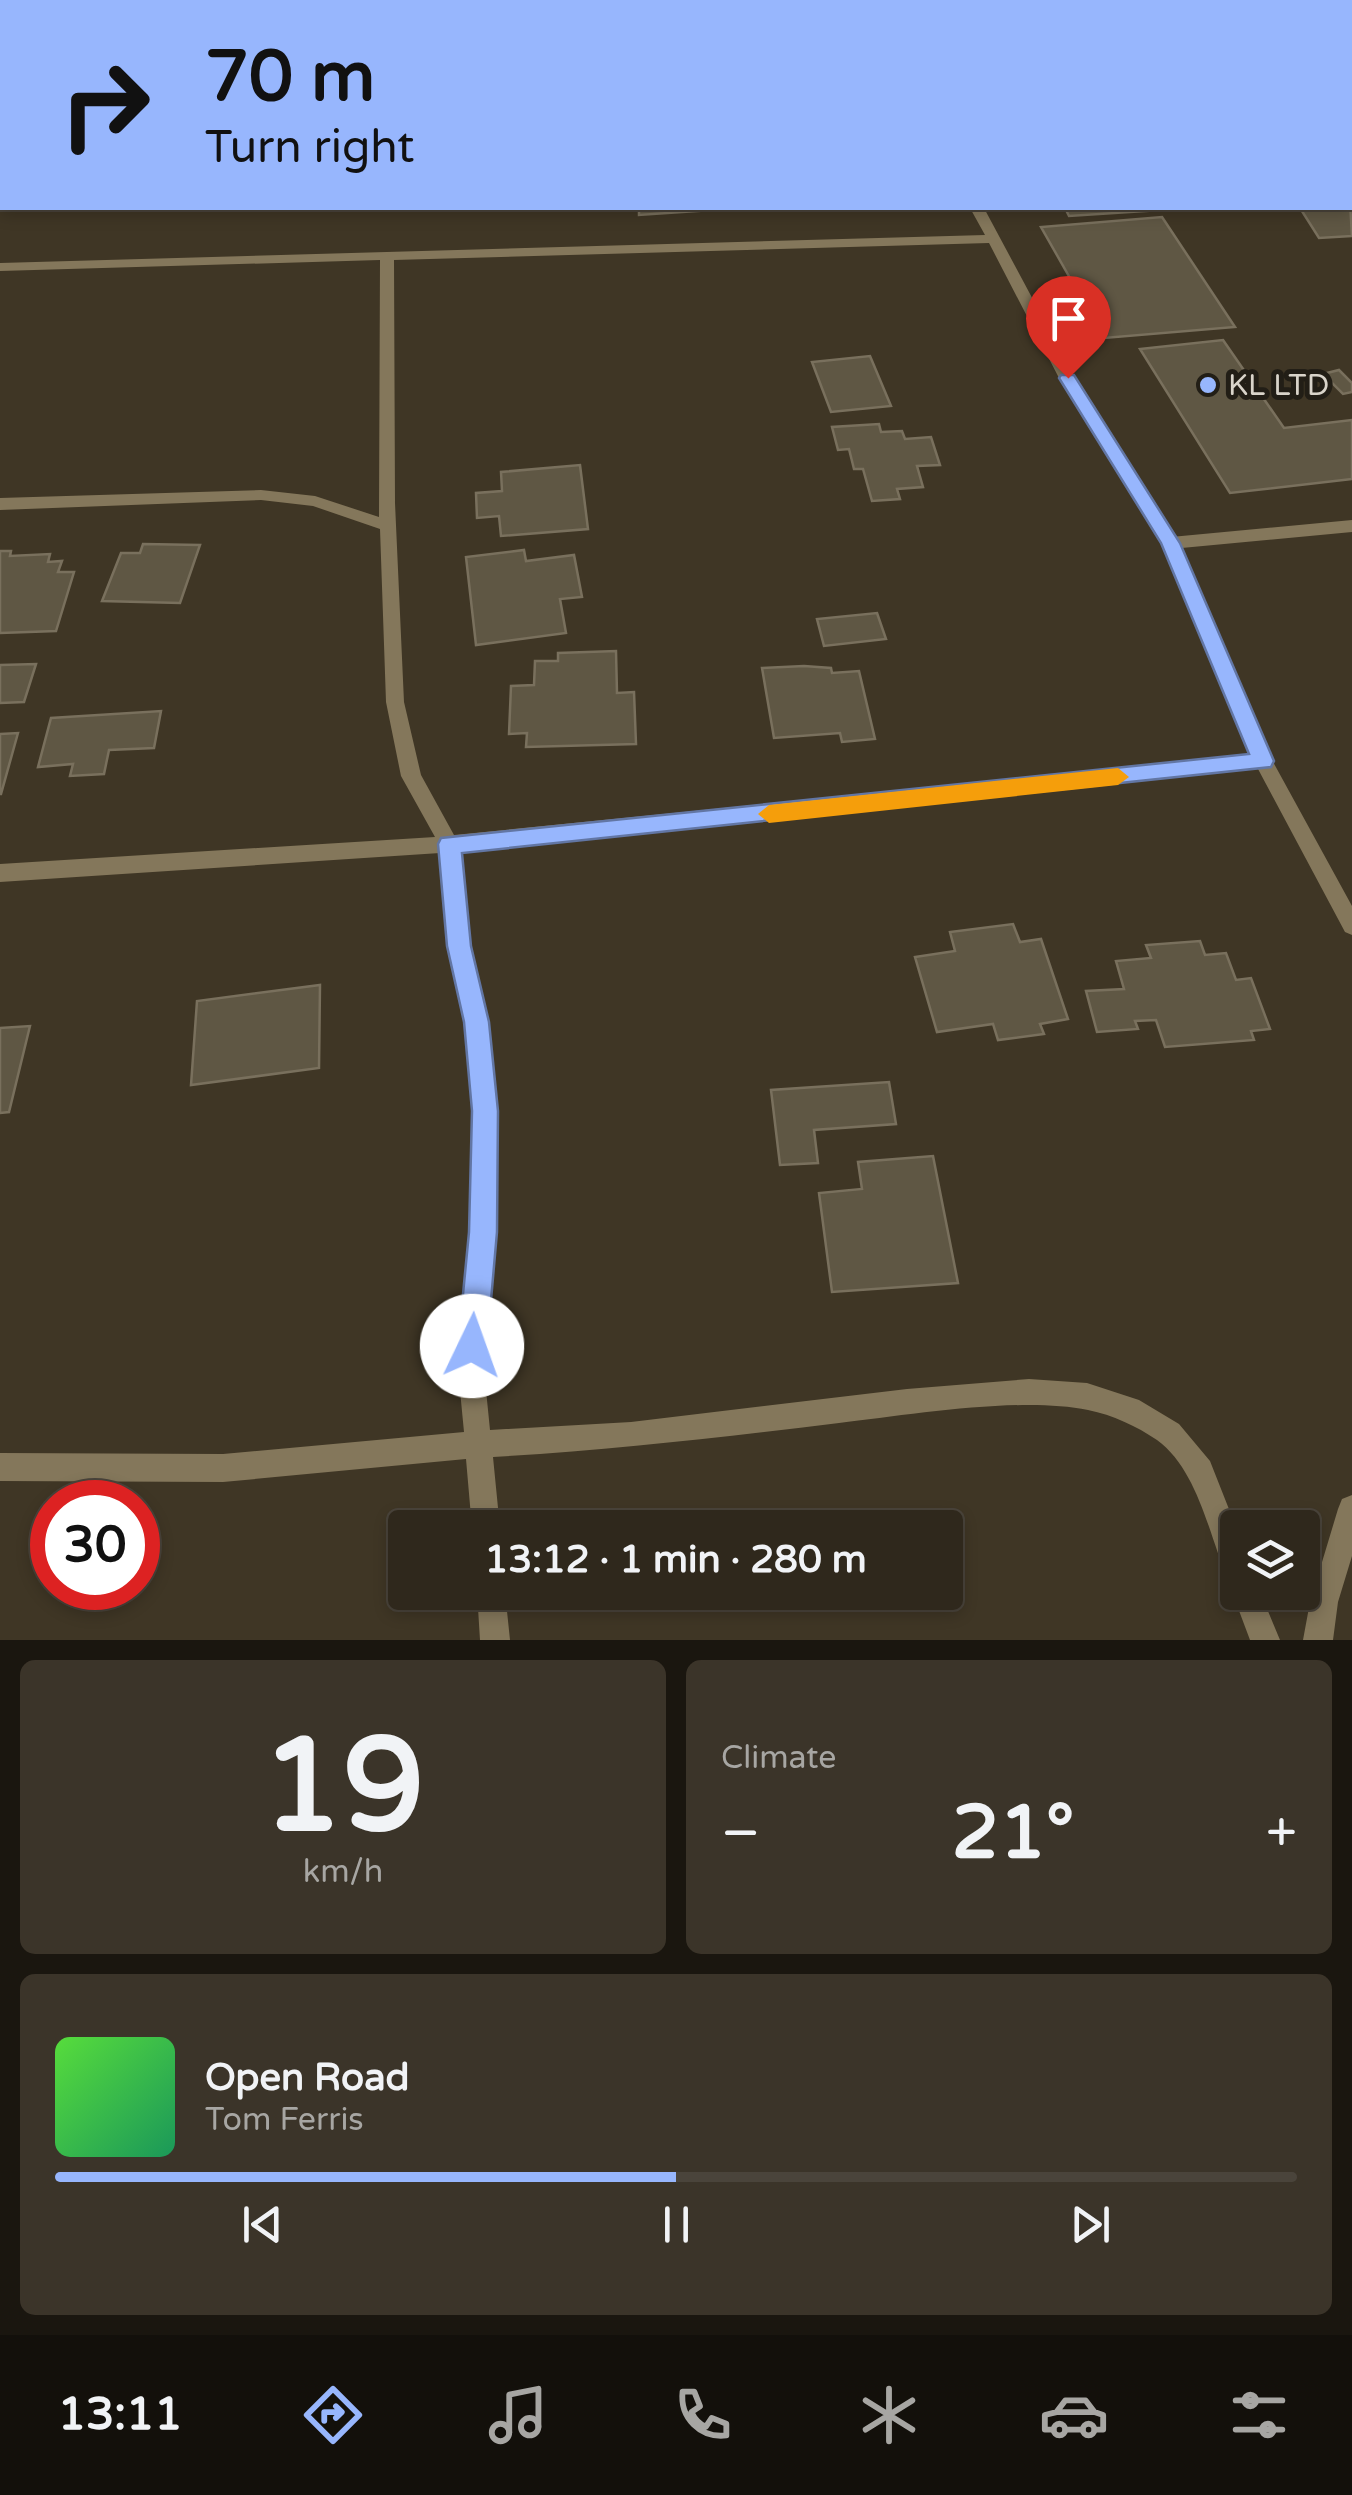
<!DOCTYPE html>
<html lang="en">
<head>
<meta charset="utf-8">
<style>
	body { margin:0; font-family:"Varela Round",sans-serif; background:#3b3429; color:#f1f3f6; height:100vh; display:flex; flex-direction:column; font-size:38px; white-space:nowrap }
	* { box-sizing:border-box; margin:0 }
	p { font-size:32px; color:#a7a6a3 }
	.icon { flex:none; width:55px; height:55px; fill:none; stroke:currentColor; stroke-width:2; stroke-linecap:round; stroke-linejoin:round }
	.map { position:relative; height:1640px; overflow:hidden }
	.side { display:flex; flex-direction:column; gap:20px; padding:20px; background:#1a160f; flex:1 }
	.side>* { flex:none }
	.hud { position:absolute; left:0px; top:0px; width:1352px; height:210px; box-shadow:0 5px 15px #0003,0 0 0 2px #4a443b; background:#97b6fd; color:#111; overflow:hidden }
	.controls { position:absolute; left:1220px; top:1510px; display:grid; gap:20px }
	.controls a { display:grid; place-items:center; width:100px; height:100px; border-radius:10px; background:#2f281c; box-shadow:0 5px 15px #0003,0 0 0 2px #4a443b; font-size:50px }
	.speed { position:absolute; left:30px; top:1480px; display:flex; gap:20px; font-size:50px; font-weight:700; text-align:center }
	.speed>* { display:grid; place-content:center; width:130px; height:130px; border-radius:50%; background:#2f281c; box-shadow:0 5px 15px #0003,0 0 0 2px #4a443b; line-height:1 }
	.speed .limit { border:15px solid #d22; background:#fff; color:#111 }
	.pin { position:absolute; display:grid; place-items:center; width:85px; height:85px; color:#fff; margin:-102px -42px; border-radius:50% 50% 50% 0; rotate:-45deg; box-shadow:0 0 10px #0007 }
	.pin .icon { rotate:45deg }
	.me { position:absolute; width:110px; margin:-55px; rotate:3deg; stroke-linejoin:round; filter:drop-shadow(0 0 8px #0008) }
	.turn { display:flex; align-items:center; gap:35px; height:210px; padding:0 40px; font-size:45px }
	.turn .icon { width:130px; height:130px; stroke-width:2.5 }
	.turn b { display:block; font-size:70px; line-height:85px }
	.big { font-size:75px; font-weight:700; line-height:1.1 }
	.side .tile { flex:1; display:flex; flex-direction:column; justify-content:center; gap:15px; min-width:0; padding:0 35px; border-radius:15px; background:#3b3429 }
	.side .dial { align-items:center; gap:0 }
	.dial b { font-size:130px; line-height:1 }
	.song { display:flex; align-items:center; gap:30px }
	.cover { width:120px; height:120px; border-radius:15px; background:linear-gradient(135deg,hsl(110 70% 55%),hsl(150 70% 35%)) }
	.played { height:10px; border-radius:5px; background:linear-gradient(90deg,#97b6fd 50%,#4a443b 50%) }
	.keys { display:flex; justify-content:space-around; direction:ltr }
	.heat { display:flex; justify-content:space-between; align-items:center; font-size:55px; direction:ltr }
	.side .tiles { flex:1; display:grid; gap:20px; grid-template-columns:1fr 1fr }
	.tile:last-child { grid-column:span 2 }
	.trip { position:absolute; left:388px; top:1510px; width:575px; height:100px; border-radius:10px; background:#2f281c; box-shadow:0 5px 15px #0003,0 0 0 2px #4a443b; font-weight:700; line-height:100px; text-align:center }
	.dock { display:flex; height:160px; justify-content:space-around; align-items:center; background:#13100b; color:#a7a6a3 }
	.dock .icon { width:70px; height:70px }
	.dock .selected { color:#97b6fd }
	.dock b { font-size:45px; color:#f1f3f6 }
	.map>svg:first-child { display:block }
	.building { fill:#5f5744; stroke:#79705d; stroke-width:2.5 }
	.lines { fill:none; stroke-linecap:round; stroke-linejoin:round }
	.lane { fill:#84775b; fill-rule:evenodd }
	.street { fill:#84775b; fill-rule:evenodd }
	.route { fill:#97b6fd; stroke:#6276a4; stroke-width:2.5 }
	.slow { fill:#f59e0b }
	.poi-dot { fill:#97b6fd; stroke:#221e16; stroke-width:4 }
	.labels { text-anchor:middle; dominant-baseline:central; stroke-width:10; stroke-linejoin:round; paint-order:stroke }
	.far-poi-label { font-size:30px; fill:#d9d4ca; stroke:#221e16; text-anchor:start }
</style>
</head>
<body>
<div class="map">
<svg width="1352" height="1640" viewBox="0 0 1352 1640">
	<rect width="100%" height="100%" fill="#3f3625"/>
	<path class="building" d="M1350,202L1352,236L1319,238L1300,208H1350Z
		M639,208H711V210L639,215Z
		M1065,208H1160L1162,210L1069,216Z
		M1162,217L1235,327L1104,338L1041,227Z
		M1223,340L1284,428L1352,420V479L1230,493L1140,349Z
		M870,356L891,406L831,412L812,362Z
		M1339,370L1352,383V392L1343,394L1323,374Z
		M879,424L881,432L902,431L905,439L931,437L940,465L917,466L923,487L897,489L900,499L872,501L863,469H854L849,449L838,450L832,427Z
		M580,465L588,529L501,536L499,516L477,518L476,493L502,491L501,472Z
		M143,544L200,545L180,603L102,601L121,553H140Z
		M524,550L526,561L574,555L582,597L560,599L566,633L476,645L466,557Z
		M0,551H11L10,556L50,554L48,562L62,561L58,572H74L56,631L0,633Z
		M877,613L886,639L824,646L817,619Z
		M616,651L617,693L634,692L636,744L526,747L527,733L509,734L511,686L534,685L535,661H558V653Z
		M36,664L24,702L0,703V665Z
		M804,666L831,668L832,673L859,671L875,739L842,742L840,733L774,738L762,668Z
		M161,711L154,748L109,750L104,774L70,776L73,764L38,767L51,718Z
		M18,733L1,794H0V734Z
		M1013,924L1020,942L1041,939L1068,1019L1040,1024L1044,1034L998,1040L993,1024L937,1032L915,957L955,951L950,932Z
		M1200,941L1205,955L1226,953L1236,980L1251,978L1270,1029L1251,1031L1254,1040L1165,1047L1156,1020L1135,1021L1138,1029L1097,1032L1086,991L1124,989L1116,961L1151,958L1146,945Z
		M320,985L319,1068L191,1085L197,1001Z
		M30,1026L9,1112L0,1113V1028Z
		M889,1082L896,1124L814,1130L818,1163L780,1165L771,1090Z
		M933,1156L958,1283L832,1292L819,1193L862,1189L858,1162Z"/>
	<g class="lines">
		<path class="lane" d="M1270,0H1281L1282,2H1271Z
			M1350,93L1352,94V104L1350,103Z
			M1352,520V532L1171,549L1163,543L1171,537Z"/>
		<path class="street" d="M365,0H375V2H365Z
			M860,0H870L871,2H861Z
			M0,59H2V65H0Z
			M970,208H984L1075,378L1179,543L1272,760L1352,906V935L1345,932L1258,769L460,851L470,946L487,1022L497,1111L495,1232L486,1313L485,1380L490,1430L631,1422L907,1389L1029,1379L1087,1383L1139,1400L1179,1424L1210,1461L1238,1532V1592H1260L1280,1640H1250L1232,1592L1235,1583L1228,1580C1209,1535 1198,1470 1157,1440C1136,1426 1113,1415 1088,1410C1020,1396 910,1415 839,1423C724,1437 609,1450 493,1457L500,1528H472L466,1459L223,1482L0,1481V1453L223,1454L464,1432L459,1380L460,1313L471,1232L473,1111L465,1022L448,946L440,853L0,882V864L435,837L401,776L386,702L380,529L313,506L261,500L0,510V498L261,490L315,496L379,517L380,260L0,271V263L985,235ZM989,243L1059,378L1163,543L1251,755L454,835L421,775L404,702L395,503L394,260Z
			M1352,1495V1556L1338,1602L1333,1640H1303L1310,1602L1338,1509L1342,1499Z
			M477,1592H505L510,1640H480Z"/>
	</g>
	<path class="route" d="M1061,375H1074L1180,543L1274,761L1271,767L462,853L471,946L489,1022L498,1111L497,1232L487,1346L483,1357L472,1361L462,1357L458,1346L469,1232L472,1111L464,1022L447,946L438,844L441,838L1249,754L1161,543L1059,378Z"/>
	<path class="slow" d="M1118,768L1129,777L1118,785L769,823L758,814L769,805Z"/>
	<circle class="poi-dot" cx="1208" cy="385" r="10"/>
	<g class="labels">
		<g class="far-poi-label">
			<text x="1228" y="385">KL LTD</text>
		</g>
	</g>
</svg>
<div class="controls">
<a><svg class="icon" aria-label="layers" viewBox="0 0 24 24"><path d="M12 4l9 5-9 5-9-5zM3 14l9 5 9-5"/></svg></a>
</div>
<div class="speed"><div class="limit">30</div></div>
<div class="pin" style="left:1068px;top:378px;background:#d93025"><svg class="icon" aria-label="arrive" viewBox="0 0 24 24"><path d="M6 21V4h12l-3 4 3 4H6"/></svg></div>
<svg class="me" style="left:472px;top:1346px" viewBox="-20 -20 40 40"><circle r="19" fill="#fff"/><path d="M0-13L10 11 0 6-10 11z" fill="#97b6fd"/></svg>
<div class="trip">13:12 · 1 min · 280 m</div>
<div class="hud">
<div class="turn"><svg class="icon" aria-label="right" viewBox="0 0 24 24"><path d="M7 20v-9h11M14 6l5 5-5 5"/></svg><div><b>70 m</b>Turn right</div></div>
</div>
</div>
<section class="side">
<div class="tiles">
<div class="tile dial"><b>19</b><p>km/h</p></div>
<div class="tile"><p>Climate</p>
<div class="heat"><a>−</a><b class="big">21°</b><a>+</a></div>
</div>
<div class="tile">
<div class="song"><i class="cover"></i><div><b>Open Road</b><p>Tom Ferris</p></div></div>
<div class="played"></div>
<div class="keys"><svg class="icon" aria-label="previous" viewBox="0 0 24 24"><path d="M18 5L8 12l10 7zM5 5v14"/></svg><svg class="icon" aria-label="pause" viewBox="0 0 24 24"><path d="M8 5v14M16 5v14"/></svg><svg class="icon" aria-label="next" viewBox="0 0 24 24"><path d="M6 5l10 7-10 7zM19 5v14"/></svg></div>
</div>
</div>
</section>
<nav class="dock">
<b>13:11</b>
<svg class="icon selected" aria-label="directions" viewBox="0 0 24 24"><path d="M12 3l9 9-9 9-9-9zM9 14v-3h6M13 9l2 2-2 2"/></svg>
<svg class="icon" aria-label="music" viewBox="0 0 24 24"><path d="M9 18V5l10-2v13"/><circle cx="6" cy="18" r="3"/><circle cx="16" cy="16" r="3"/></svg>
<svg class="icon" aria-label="phone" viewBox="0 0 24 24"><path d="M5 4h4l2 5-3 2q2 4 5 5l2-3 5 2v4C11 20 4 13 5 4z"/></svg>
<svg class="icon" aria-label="climate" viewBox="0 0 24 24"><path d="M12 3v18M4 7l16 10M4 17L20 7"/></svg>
<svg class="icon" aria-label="car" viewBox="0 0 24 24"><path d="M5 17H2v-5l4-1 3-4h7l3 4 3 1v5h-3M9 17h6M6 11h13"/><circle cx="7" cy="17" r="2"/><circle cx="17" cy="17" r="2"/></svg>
<svg class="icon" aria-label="filters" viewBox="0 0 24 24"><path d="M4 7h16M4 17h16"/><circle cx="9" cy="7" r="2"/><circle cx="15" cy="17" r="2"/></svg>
</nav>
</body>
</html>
